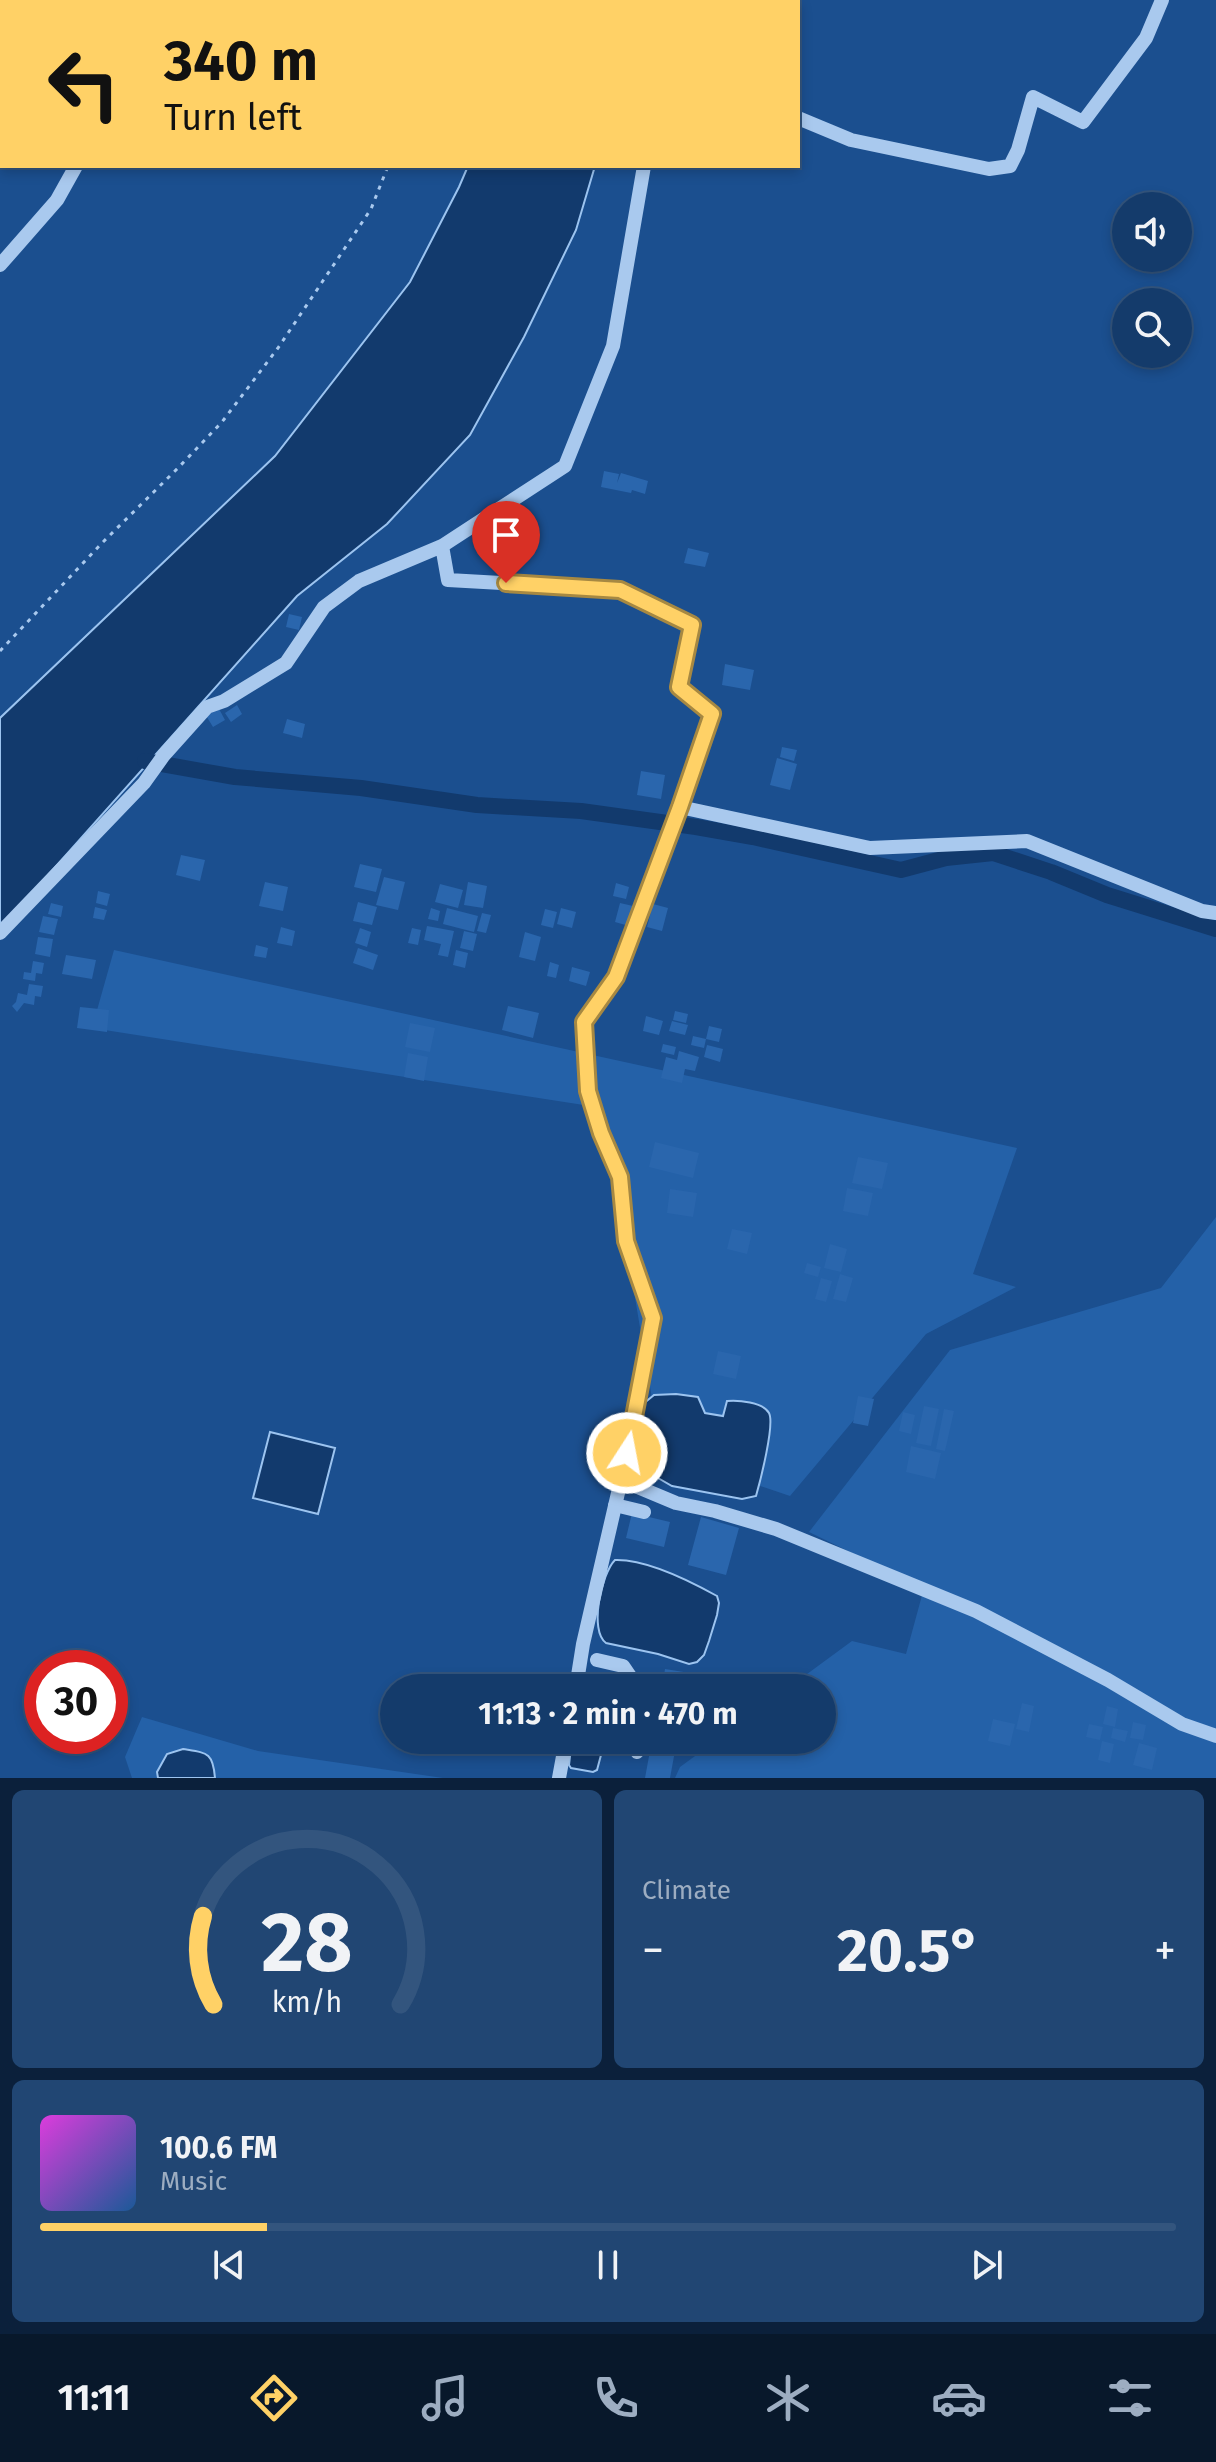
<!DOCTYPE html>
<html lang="en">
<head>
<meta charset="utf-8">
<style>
	body { margin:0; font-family:"Fira Sans",sans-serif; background:#214673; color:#f1f3f6; height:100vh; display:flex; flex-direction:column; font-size:30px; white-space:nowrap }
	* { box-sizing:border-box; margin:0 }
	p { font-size:26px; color:#9dadc1 }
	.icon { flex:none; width:44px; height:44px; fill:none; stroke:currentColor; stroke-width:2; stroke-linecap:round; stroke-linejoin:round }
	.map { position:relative; height:1778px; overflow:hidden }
	.details { display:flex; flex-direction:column; gap:12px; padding:12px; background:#0b203b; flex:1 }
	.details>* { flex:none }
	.banner { position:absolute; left:0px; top:0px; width:800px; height:168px; box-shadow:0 4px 12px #0003,0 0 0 2px #33557e; background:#ffd166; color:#111; overflow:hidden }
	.controls { position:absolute; left:1112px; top:192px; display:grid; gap:16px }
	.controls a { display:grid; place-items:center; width:80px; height:80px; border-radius:50%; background:#143b6b; box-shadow:0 4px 12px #0003,0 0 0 2px #33557e; font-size:40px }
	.speed { position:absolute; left:24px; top:1650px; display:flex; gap:16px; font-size:40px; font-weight:700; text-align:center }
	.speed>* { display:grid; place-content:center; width:104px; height:104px; border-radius:50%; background:#143b6b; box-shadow:0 4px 12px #0003,0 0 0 2px #33557e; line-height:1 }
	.speed .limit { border:12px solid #d22; background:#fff; color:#111 }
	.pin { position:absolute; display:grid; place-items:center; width:68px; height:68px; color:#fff; margin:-82px -34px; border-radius:50% 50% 50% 0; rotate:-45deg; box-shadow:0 0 8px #0007 }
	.pin .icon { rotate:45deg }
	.me { position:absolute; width:88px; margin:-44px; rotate:11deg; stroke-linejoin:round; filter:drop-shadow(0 0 6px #0008) }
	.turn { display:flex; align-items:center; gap:28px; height:168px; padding:0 32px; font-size:36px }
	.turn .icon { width:104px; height:104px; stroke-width:2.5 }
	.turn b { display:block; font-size:56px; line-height:68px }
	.big { font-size:60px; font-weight:700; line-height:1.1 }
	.details .widget { flex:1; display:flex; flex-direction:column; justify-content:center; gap:12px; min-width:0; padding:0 28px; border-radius:12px; background:#214673 }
	.details .dial { align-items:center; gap:0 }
	.dial svg { height:208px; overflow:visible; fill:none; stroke:#33557e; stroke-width:7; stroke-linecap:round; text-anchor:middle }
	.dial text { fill:#f1f3f6; stroke:none }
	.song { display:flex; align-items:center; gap:24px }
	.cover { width:96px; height:96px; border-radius:12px; background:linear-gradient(135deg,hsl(300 70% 55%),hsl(210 70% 35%)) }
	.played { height:8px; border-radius:4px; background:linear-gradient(90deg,#ffd166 20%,#33557e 20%) }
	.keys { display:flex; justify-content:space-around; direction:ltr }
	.heat { display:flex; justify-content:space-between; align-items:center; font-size:44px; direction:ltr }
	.details .tiles { flex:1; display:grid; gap:12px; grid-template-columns:1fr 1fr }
	.widget:last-child { grid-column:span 2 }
	.trip { position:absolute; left:380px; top:1674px; width:456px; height:80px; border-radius:40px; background:#143b6b; box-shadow:0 4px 12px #0003,0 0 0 2px #33557e; font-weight:700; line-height:80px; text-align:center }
	.menu { display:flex; height:128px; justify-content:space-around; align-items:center; background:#08182b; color:#9dadc1 }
	.menu .icon { width:56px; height:56px }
	.menu .on { color:#ffd166 }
	.menu b { font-size:36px; color:#f1f3f6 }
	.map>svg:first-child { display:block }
	.green { fill:#2461a8 }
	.water { fill:#123a6d; stroke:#9cc4f0; stroke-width:2 }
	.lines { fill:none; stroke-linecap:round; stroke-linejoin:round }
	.canal { stroke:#123a6d; stroke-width:16 }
	.building { fill:#2a66ad }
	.path { stroke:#a9c9ee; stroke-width:3; stroke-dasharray:4 6; stroke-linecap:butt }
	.minor { stroke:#a9c9ee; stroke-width:14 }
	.route-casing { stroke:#a68842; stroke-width:20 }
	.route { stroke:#ffd166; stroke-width:14 }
</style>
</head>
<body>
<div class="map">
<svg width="1216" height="1778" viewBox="0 0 1216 1778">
	<rect width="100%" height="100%" fill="#1b4f8f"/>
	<path class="green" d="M114,950L1017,1148L973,1274L1016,1287L926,1334L790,1496L661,1452L603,1108L92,1028Z
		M1216,1217V1778H675L680,1767L717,1740H822V1688H788L852,1641L906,1654L924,1588L809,1532L950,1350L1161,1288Z
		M142,1717L258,1751L443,1778H132L125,1757Z"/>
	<path class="water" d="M468,166H595L576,230L524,337L470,435L387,524L297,596L0,929V718L275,456L410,282L459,187Z
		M676,1394L698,1397L705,1413L723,1416L727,1401C738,1400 763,1402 769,1413C775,1424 760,1482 756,1496L742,1499L672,1486L658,1478L640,1464L643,1404L654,1395Z
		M270,1432L335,1448L318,1514L253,1498Z
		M615,1560C645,1559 690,1581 717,1596L719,1603L717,1615L709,1641L704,1655L697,1662L689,1664L658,1654L606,1643C589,1631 601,1574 615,1560Z
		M572,1740H605L597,1770L593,1772L571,1768L569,1765Z
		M183,1749C207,1753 213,1752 215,1778H158L157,1772L167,1754Z"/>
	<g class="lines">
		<path class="canal" d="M145,761L235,777L361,788L477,805L581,811L696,827L753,837L901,870L946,858L993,853L1051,872L1107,895L1216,929"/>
	</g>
	<path class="building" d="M604,471L619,474L617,483L621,473L648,481L645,494L632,490L631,493L601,487Z
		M688,548L709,553L705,567L684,563Z
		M289,614L302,617L299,630L286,627Z
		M725,664L754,670L750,690L722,685Z
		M237,705L242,714L231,722L225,713Z
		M218,707L225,720L213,727L205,714Z
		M287,719L305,724L302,738L283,733Z
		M782,747L797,750L794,761L780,757Z
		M777,758L797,764L790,790L770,785Z
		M641,771L665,775L661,799L637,795Z
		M181,855L205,860L200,881L176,875Z
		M360,864L382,869L376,892L354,887Z
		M384,877L405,882L398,910L376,905Z
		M265,882L288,887L283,911L259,906Z
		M468,882L487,886L483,908L464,905Z
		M616,883L629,887L626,899L613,896Z
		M440,884L463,890L458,908L435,902Z
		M98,891L110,894L107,906L96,903Z
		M358,902L377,907L372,925L353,921Z
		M51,903L63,906L61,917L48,914Z
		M620,903L633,906L629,926L615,922Z
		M653,904L668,908L662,931L647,927Z
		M95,907L107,910L104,920L93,918Z
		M431,908L440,911L438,921L428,919Z
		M447,908L478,916L474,932L443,924Z
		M561,908L576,912L572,928L557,924Z
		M545,909L557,912L553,928L541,925Z
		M482,913L491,915L486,933L477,931Z
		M43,916L58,919L54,935L39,932Z
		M427,926L454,931L448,957L438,955L441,944L424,940Z
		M281,927L295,931L292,946L277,943Z
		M360,928L371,932L367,947L355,943Z
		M412,928L421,930L418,945L408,943Z
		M464,931L477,934L473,951L460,948Z
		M525,932L541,937L535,961L519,957Z
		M38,937L53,939L50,957L35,954Z
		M256,945L268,948L266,958L254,956Z
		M358,948L378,955L373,970L353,963Z
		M456,950L468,953L465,968L453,965Z
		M66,955L96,960L92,979L62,974Z
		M33,961L44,963L42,974L36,973L35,981L23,979L24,972L31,973Z
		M550,962L559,965L556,978L547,976Z
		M572,967L590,972L586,986L569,981Z
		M29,984L43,986L41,997L35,996L34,1005L24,1003L17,1012L12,1006L16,1002L18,993L27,995Z
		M508,1006L539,1013L533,1038L502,1030Z
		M80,1007L109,1010L107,1032L77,1028Z
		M675,1011L688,1014L686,1023L673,1020Z
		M646,1016L663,1021L659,1035L643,1031Z
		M672,1021L688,1025L685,1035L669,1031Z
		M410,1023L435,1028L430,1052L405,1047Z
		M709,1026L722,1029L719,1042L706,1039Z
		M693,1036L706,1039L704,1048L691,1045Z
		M663,1044L676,1047L674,1055L661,1052Z
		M707,1045L723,1049L720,1062L704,1057Z
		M679,1051L699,1057L695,1071L685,1069L682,1083L661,1078L666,1057L677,1060Z
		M408,1053L428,1057L424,1081L404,1077Z
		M655,1142L699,1153L693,1178L649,1167Z
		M858,1157L888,1163L882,1189L852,1183Z
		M847,1188L873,1193L868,1216L843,1211Z
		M670,1189L697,1193L693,1217L667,1213Z
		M732,1229L752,1233L747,1254L727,1249Z
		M830,1244L847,1249L841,1272L824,1268Z
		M807,1263L821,1267L818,1277L804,1273Z
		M840,1274L853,1278L846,1302L833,1299Z
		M821,1278L832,1281L826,1302L815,1299Z
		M718,1351L741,1356L736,1379L713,1374Z
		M858,1396L874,1399L868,1426L853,1423Z
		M924,1406L939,1409L931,1446L916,1443Z
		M944,1409L954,1411L945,1451L936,1449Z
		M903,1412L915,1415L911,1434L899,1431Z
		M911,1446L941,1453L935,1479L906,1472Z
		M632,1513L670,1522L664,1547L626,1538Z
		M701,1517L739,1528L726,1575L688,1565Z
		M665,1669L690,1673L687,1688H662Z
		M1022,1703L1034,1706L1029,1732L1016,1729Z
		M1107,1706L1118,1709L1115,1727L1103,1724Z
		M993,1719L1015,1724L1010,1746L988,1741Z
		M1133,1722L1146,1725L1143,1740L1130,1738Z
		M1089,1724L1103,1727L1100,1740L1086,1737Z
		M1113,1728L1128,1731L1125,1742L1111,1738Z
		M652,1740H677L670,1778H645Z
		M1102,1741L1114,1744L1110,1763L1098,1760Z
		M1139,1743L1157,1748L1152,1770L1133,1765Z"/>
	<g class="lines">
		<path class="path" d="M420,2V0
			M0,651L102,543L178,468L222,422L278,348L371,209L388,166"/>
		<path class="minor" d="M152,2L153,0
			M669,2L670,0
			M798,118L851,140L989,169L1010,166L1018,150L1033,97L1083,122L1146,38L1162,0
			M0,265L57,200L76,166
			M442,546L448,580L620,590L692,625L679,687L712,714L680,807L870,848L1027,841L1202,911L1216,913
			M0,933L144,783L164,755L207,707L224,701L286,663L324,607L359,581L442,546L565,466L613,346L644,166
			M621,1480L676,1503L715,1511L776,1529L976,1611L1108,1680L1182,1724L1216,1736
			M615,1505L644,1512
			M597,1660L623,1666L638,1688
			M576,1688L583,1644L621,1480L653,1318L626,1241L620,1177L601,1133L588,1091L584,1022L616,977L680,807
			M637,1752L640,1740
			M559,1778L566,1740"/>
	</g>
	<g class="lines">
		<defs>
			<path id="route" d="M506,583L620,590L692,625L679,687L712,714L680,807L616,977L584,1022L588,1091L601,1133L620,1177L626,1241L653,1318L627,1453"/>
		</defs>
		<use href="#route" class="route-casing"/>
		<use href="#route" class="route"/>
	</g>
</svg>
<div class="controls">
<a><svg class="icon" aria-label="sound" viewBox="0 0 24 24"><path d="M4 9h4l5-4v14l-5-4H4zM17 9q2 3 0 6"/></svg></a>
<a><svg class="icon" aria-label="search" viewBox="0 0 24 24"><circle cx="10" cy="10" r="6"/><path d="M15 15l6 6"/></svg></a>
</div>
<div class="speed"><div class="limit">30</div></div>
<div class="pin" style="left:506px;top:583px;background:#d93025"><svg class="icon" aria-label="arrive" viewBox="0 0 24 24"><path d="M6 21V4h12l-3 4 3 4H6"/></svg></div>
<svg class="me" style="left:627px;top:1453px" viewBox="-20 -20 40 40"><circle r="17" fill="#ffd166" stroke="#fff" stroke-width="3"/><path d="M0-11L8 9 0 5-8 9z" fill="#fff"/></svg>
<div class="trip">11:13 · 2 min · 470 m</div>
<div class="banner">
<div class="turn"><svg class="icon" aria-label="left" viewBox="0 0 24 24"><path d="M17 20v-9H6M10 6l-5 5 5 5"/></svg><div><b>340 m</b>Turn left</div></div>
</div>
</div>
<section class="details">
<div class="tiles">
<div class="widget dial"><svg viewBox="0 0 100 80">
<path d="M14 69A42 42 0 1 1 86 69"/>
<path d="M14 69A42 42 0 0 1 10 35" stroke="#ffd166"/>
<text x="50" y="56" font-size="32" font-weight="700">28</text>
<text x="50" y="72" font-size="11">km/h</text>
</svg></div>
<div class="widget"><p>Climate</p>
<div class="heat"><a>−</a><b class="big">20.5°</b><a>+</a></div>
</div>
<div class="widget">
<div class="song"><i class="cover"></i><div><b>100.6 FM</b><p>Music</p></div></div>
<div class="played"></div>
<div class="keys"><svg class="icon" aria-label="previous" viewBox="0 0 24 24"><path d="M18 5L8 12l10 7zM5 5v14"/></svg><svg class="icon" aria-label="pause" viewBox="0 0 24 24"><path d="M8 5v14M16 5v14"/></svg><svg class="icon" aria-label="next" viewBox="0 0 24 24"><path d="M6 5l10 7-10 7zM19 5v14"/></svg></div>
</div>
</div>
</section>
<nav class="menu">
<b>11:11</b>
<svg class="icon on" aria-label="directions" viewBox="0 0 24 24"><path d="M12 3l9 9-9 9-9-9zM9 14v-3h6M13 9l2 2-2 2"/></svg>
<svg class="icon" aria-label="music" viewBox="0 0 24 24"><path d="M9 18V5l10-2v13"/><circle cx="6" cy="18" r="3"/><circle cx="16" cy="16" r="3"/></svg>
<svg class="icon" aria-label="phone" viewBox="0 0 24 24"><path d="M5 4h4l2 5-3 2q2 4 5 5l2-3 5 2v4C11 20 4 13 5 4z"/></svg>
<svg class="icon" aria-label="climate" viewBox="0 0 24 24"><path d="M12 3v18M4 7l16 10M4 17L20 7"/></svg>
<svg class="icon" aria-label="car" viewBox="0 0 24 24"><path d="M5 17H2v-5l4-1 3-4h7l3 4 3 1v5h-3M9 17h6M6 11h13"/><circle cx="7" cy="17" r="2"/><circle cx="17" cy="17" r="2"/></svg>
<svg class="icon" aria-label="filters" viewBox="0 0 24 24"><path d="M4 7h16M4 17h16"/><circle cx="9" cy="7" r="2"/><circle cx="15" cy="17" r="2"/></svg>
</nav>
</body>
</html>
